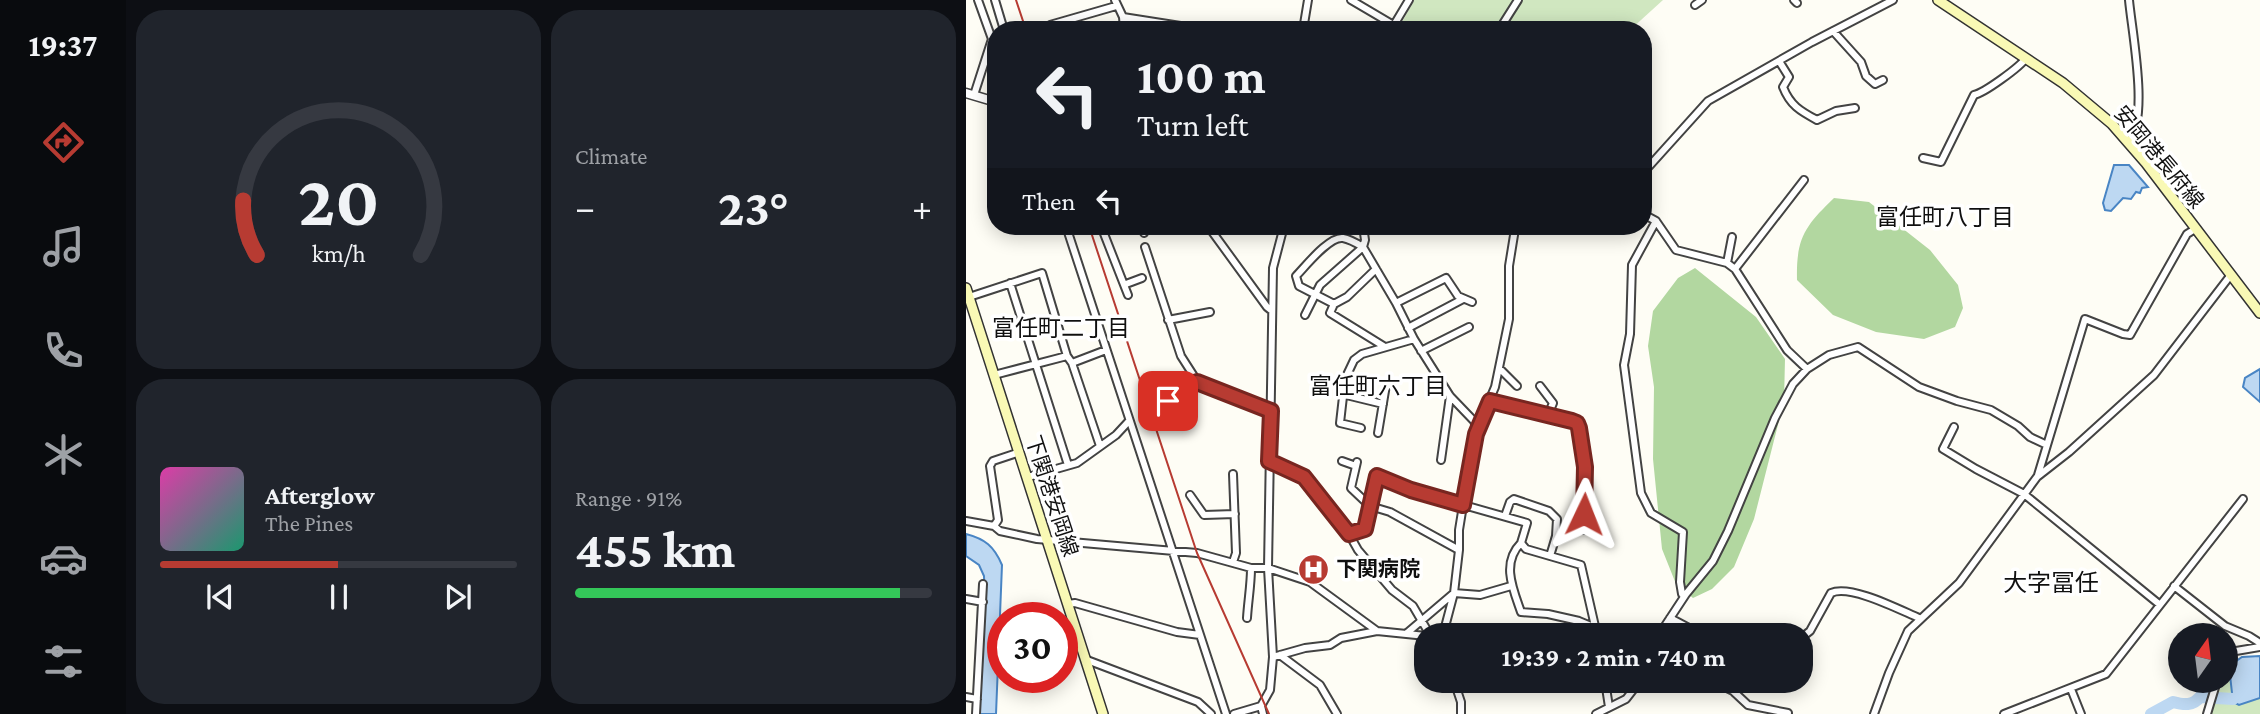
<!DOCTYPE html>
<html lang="en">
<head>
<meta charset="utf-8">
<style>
	body { margin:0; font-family:"Crimson Pro","Noto Sans JP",serif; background:#20242c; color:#f1f3f6; height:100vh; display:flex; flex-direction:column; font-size:26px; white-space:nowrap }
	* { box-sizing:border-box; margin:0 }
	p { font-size:23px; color:#9ea1a6 }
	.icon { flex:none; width:38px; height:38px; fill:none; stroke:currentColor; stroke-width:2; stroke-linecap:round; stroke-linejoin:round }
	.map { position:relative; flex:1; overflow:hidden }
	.details { display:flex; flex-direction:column; gap:10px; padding:10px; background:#0d0f14; width:840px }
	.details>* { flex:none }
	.top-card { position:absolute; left:21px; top:21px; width:665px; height:214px; border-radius:28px; box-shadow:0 4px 18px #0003; background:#171b24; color:#f1f3f6; overflow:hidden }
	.needle { width:46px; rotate:14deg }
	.buttons { position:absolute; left:1202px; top:623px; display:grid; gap:14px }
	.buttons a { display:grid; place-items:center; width:70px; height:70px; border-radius:50%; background:#171b24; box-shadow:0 4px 18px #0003; font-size:35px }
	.speed { position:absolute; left:21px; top:602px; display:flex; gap:14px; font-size:35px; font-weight:700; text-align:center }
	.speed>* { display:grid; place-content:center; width:91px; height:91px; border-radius:50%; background:#171b24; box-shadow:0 4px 18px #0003; line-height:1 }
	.speed .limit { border:10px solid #d22; background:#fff; color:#111 }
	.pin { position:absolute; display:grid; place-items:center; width:60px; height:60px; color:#fff; margin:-30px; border-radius:14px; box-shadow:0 4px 10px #0006 }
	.me { position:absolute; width:77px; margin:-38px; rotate:2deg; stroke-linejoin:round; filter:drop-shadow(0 0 5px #0008) }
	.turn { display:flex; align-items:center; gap:24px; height:147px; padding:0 35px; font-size:32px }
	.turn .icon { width:91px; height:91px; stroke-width:2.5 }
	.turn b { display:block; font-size:49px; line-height:60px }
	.then { display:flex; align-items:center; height:66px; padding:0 35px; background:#0003; gap:14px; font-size:26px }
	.big { font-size:52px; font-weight:700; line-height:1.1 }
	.details .widget { flex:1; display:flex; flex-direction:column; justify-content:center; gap:10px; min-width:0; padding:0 24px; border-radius:28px; background:#20242c }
	.details .dial { align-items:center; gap:0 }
	.dial svg { height:182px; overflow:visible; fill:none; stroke:#363941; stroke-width:7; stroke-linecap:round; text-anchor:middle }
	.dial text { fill:#f1f3f6; stroke:none }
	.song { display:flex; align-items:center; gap:21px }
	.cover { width:84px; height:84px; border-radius:10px; background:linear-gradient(135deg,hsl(320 70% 55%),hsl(160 70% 35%)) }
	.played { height:7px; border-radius:4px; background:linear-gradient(90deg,#b73b32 50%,#363941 50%) }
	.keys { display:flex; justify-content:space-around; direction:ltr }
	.heat { display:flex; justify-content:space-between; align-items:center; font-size:38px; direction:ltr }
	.charge { height:10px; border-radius:5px; background:linear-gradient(90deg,#34c759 91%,#363941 0) }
	.details .tiles { flex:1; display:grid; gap:10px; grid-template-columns:repeat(2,1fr) }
	.trip { position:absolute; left:448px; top:623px; width:399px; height:70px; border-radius:28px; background:#171b24; box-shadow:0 4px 18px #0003; font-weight:700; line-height:70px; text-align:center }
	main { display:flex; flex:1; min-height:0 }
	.tabs { display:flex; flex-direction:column; width:126px; justify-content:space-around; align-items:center; background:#090b0e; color:#9ea1a6 }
	.tabs .icon { width:49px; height:49px }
	.tabs .current { color:#b73b32 }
	.tabs b { font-size:32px; color:#f1f3f6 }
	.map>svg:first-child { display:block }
	.green { fill:#d0e7c0 }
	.forest { fill:#b2d7a0 }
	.water { fill:#bdd8f2; stroke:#4985c4; stroke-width:2 }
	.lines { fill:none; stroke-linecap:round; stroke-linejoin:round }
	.river { stroke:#bdd8f2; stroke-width:12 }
	.minor-casing { stroke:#434343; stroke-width:10 }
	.tertiary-casing { stroke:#434343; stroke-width:11 }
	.secondary-casing { stroke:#323232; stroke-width:12 }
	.minor { stroke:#fff; stroke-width:6 }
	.tertiary { stroke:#fff; stroke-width:8 }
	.secondary { stroke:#f9f9b5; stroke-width:9 }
	.rail { stroke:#b73b32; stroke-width:2 }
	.route-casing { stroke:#772620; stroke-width:18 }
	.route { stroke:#b73b32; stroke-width:12 }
	.labels { text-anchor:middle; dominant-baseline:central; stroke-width:7; stroke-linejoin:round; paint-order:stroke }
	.street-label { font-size:21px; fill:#101010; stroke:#fff }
	.poi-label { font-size:21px; font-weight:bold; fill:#101010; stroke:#fff; text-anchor:start }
	.neighbourhood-label { font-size:23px; fill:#101010; stroke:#fff }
	.quarter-label { font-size:24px; fill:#101010; stroke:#fff }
</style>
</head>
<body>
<main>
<nav class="tabs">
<b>19:37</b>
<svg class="icon current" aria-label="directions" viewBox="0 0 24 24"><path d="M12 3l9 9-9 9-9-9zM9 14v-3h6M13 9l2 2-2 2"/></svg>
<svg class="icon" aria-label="music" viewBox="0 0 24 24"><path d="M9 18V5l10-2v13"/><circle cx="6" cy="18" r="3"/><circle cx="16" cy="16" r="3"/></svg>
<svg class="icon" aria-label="phone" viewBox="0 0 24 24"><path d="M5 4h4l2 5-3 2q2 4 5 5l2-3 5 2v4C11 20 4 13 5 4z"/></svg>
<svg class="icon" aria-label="climate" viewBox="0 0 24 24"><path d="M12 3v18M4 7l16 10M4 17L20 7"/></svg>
<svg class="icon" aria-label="car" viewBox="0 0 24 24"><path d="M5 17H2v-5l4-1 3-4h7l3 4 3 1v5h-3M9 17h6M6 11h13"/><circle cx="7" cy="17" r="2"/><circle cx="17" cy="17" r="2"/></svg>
<svg class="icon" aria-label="filters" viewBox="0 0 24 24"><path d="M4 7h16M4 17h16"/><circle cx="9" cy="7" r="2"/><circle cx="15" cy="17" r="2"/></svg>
</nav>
<section class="details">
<div class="tiles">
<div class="widget dial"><svg viewBox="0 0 100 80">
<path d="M14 69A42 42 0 1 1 86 69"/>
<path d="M14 69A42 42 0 0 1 8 45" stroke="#b73b32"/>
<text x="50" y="56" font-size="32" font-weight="700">20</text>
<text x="50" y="72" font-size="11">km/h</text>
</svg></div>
<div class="widget"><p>Climate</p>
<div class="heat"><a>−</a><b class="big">23°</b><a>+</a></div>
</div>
<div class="widget">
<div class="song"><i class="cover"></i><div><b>Afterglow</b><p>The Pines</p></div></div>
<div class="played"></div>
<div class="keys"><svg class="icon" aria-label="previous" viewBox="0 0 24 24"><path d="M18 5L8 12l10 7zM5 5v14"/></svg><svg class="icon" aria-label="pause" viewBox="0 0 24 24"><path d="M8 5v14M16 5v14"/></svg><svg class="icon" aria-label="next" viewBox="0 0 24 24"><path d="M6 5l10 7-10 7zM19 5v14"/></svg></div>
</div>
<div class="widget"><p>Range · 91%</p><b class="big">455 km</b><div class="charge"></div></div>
</div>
</section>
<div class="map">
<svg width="1294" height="714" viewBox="0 0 1294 714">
	<rect width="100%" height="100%" fill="#fefdf5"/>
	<path class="green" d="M448,0H697L664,30H445L435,24Z
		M1294,655V714H1245L1257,681H1260V674L1265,663Z"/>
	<path class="forest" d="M868,198L903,202L964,250L992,285L997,308L989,327L958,339L910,332L867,315L831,280C830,238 839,226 868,198Z
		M729,268L790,317L819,359L818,401L788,519L768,567L746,589L727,598L710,584L696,549L687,459L688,387L682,346L687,311L712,278Z"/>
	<path class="water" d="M1148,165H1163L1182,187L1176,188L1174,193L1170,192L1165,199L1157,198L1145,211L1139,210L1137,203Z
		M1294,369V402L1277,387L1279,378Z
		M0,534C19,539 28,546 36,565L30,714H12L19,608L18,576L13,565L0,556Z
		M1294,656V698L1273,705L1267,702L1263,666L1276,657Z"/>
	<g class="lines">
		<path class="river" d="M1185,714L1207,702C1218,705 1227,706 1234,697L1267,699"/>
		<defs>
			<path id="minor" d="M29,0L38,30
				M149,0L157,17L158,30
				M385,0L436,30
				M828,0L831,3
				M729,5L736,0
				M157,17L240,30
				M84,25L150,6
				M337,30L342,0
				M425,30L443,0
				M533,30L552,0
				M867,31L895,62L900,76L909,84L917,80
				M813,61L823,77L817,87C824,105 834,111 851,120L870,111L889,108
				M8,95L26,39L12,0
				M1163,142C1183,117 1166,33 1163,0
				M957,158L975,162L1008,95C1018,93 1054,67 1060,58
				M677,173L742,101L846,42L927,0
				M677,214L690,221L710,250L761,263L769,269L821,350L841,369
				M690,221L666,265L664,334L658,365L675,493L685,513L717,532L714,582L716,594H720
				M100,226L260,714
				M135,226L162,295
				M176,226L178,233
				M242,226L301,307L306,311
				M397,226L399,240L397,247L430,303L448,339L484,396L508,421L511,429
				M179,247L215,356L231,381L305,411
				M761,263L766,237
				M769,269L838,180
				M44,283L102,465
				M160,284L176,278
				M3,297L76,273L101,356L106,363L134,446
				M430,303L480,278L492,296L506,302
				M368,304L364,313L419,347
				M339,315L354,285L397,247C392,244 383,239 377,238C363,236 339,267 330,276L333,286L368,304L381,297L410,269
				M202,320L244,312
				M442,328L497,299
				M455,351L503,327
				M106,363L140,350
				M533,368L551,386
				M28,375L101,356
				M379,379L403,384
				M574,386L587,403L582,415
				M376,394L417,404
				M524,401L611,423L619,467L617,530
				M202,402L231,381
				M988,427L977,449L1010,469L1058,494L1193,604
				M395,428L374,423L379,379L388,360L396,354L448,339
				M412,433L420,385
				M475,460L484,396
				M303,461L338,477L379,527L392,550L426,590L447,606L464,635
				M376,461L390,466
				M391,462L385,488L404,506L424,512L493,550
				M1072,475L1119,319L1157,334L1164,335L1221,234L1229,229
				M62,477L111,463L150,435L163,421
				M224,495L238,515L269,514
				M539,516L544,502L548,499L583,511L591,519L590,536L584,556
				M0,521L28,526L34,531L71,539L231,553L285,568H302L344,582L411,631
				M28,526L32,520L24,466L27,461L54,452
				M383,534L399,529L411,476L445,490L561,523L555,543
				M267,562L270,553L267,474
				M1208,586L1259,626L1283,636L1294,643
				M0,599L17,602
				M102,604L109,603L211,632L234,635
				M281,618C282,601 285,585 285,568
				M704,618L736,635
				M479,627L504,635
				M630,628L613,621L582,614L555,612C547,589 535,563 555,543L560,549L615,565L631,635
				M441,633L488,593L514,595L545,586
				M480,635L479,627L488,593L493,550V530L505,456L511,429L529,387L543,319V266L549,229L552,226
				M693,635L720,594L747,561L762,531L809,418L827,384L841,369L863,355L892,347L953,387L991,401L1025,410L1052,426L1064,437L1081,445
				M835,638L844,631L865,593C884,584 934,610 953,618
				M314,655L354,685L371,714
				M307,657L339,648L364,645L375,638L411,631L460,636
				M1260,659L1270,651L1294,647
				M121,660L232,702L245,714
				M488,681L495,702V714
				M639,681L643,707
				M696,681L697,682
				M746,681L767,691L782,705L822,713
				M1105,689L1115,714
				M0,697L11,699
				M10,714L17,584
				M268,714L295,706
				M297,714L295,706L304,690L307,657L302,568L307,268L318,226
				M630,714L660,699L674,681
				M908,714L923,673L942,631L993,583L1071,477L1103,452L1188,375L1264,276
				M1038,714L1140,674L1277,499
				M1241,714L1251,681"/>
			<path id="tertiary" d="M0,93L30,102"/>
			<path id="secondary" d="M972,0L1097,83L1146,124L1180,163L1294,313
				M0,288L137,714"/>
		</defs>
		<use href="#minor" class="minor-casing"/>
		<use href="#tertiary" class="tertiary-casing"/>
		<use href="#secondary" class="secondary-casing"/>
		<use href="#minor" class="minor"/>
		<use href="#tertiary" class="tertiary"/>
		<use href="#secondary" class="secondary"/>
		<path class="rail" d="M50,0L60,30
			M123,226L231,553L303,714"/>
	</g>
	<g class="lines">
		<defs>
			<path id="route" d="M202,401L231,382L305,411L303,461L338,477L383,534L399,529L411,476L445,490L497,505L510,434L524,401L606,421L611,423L613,428L619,467L618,514"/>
		</defs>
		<use href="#route" class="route-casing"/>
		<use href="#route" class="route"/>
	</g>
	<defs>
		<symbol id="hospital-disc" viewBox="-11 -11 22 22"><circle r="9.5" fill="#b73b32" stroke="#fff"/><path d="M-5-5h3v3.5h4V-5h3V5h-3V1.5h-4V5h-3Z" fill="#fff"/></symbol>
	</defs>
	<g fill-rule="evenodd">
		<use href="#hospital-disc" x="330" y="552" width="35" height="35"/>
	</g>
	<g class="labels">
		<g class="street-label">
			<text transform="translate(1193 157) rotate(50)">安岡港長府線</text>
			<text transform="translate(86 496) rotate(72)">下関港安岡線</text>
		</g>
		<g class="poi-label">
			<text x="370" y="569">下関病院</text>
		</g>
		<g class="neighbourhood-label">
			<text x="979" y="217">富任町八丁目</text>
			<text x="95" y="328">富任町二丁目</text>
			<text x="412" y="386">富任町六丁目</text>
		</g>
		<g class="quarter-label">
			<text x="1085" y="582">大字冨任</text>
		</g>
	</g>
</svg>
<div class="buttons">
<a><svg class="needle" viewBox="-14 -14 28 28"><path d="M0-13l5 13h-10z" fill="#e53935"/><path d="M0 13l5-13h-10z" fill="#9ea1a6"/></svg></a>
</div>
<div class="speed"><div class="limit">30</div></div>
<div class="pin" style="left:202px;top:401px;background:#d93025"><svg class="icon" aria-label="arrive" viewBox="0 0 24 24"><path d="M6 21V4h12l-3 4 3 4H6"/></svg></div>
<svg class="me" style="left:618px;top:514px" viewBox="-20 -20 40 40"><path d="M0-17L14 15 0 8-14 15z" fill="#b73b32" stroke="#fff" stroke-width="4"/></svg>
<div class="trip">19:39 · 2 min · 740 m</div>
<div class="top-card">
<div class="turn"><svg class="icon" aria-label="left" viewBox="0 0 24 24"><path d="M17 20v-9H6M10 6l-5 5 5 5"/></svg><div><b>100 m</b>Turn left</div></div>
<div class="then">Then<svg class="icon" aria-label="left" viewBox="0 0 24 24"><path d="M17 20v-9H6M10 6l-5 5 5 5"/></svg></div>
</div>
</div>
</main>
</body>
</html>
